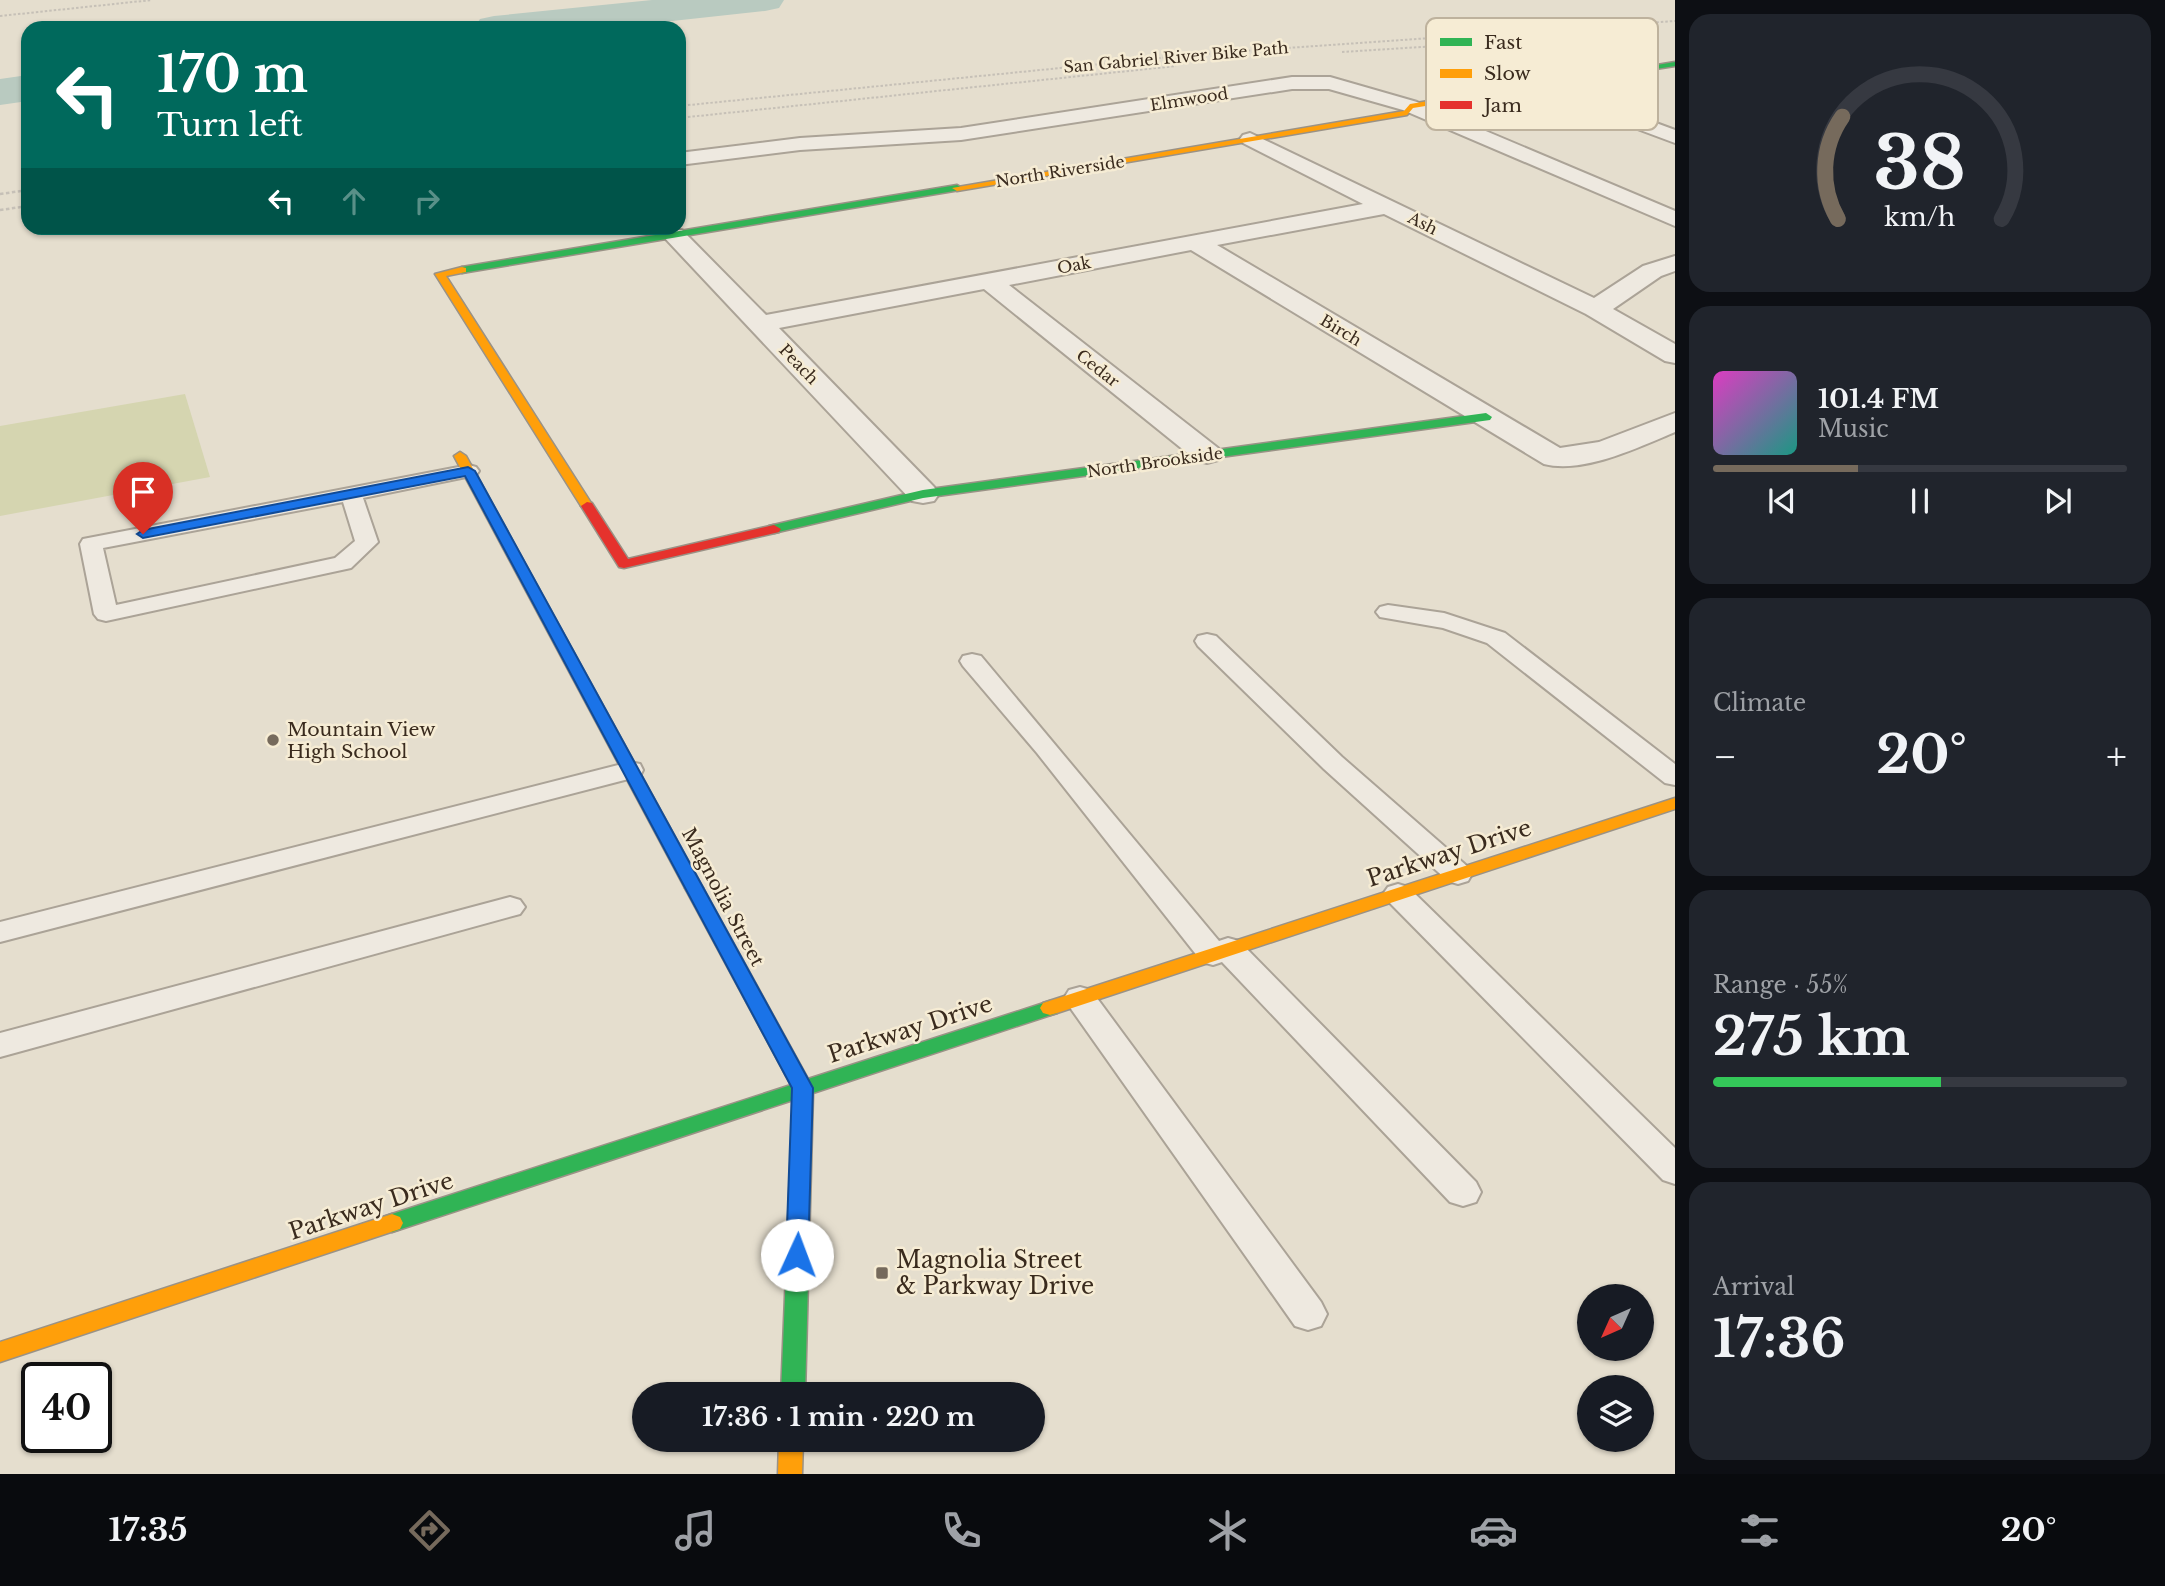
<!DOCTYPE html>
<html lang="en">
<head>
<meta charset="utf-8">
<style>
	body { margin:0; font-family:"Libre Baskerville",serif; background:#20242c; color:#f1f3f6; height:100vh; display:flex; flex-direction:column; font-size:26px; white-space:nowrap }
	* { box-sizing:border-box; margin:0 }
	p { font-size:23px; color:#9ea1a6 }
	.icon { flex:none; width:38px; height:38px; fill:none; stroke:currentColor; stroke-width:2; stroke-linecap:round; stroke-linejoin:round }
	.map { position:relative; flex:1; overflow:hidden }
	.side { display:flex; flex-direction:column; gap:14px; padding:14px; background:#0d0f14; width:490px }
	.side>* { flex:none }
	.hud { position:absolute; left:21px; top:21px; width:665px; height:214px; border-radius:21px; box-shadow:0 2px 5px #0004; background:#00695c; color:#fff; overflow:hidden }
	.needle { width:46px; rotate:225deg }
	.fabs { position:absolute; left:1577px; top:1284px; display:grid; gap:14px }
	.fabs a { display:grid; place-items:center; width:77px; height:77px; border-radius:50%; background:#171b24; box-shadow:0 2px 5px #0004; font-size:35px }
	.speed { position:absolute; left:21px; top:1362px; display:flex; gap:14px; font-size:35px; font-weight:700; text-align:center }
	.speed>* { display:grid; place-content:center; width:91px; height:91px; border-radius:50%; background:#171b24; box-shadow:0 2px 5px #0004; line-height:1 }
	.speed .limit { border:4px solid #111; border-radius:10px; background:#fff; color:#111 }
	.pin { position:absolute; display:grid; place-items:center; width:60px; height:60px; color:#fff; margin:-72px -30px; border-radius:50% 50% 50% 0; rotate:-45deg; box-shadow:0 0 7px #0007 }
	.pin .icon { rotate:45deg }
	.me { position:absolute; width:77px; margin:-38px; rotate:2deg; stroke-linejoin:round; filter:drop-shadow(0 0 5px #0008) }
	.turn { display:flex; align-items:center; gap:24px; height:147px; padding:0 21px; font-size:32px }
	.turn .icon { width:91px; height:91px; stroke-width:2.5 }
	.turn b { display:block; font-size:49px; line-height:60px }
	.lanes { display:flex; align-items:center; height:66px; padding:0 21px; background:#0003; justify-content:center; gap:35px; direction:ltr }
	.lanes .off { opacity:.35 }
	.big { font-size:52px; font-weight:700; line-height:1.1 }
	.side .widget { flex:1; display:flex; flex-direction:column; justify-content:center; gap:10px; min-width:0; padding:0 24px; border-radius:21px; background:#20242c }
	.side .dial { align-items:center; gap:0 }
	.dial svg { height:182px; overflow:visible; fill:none; stroke:#363941; stroke-width:7; stroke-linecap:round; text-anchor:middle }
	.dial text { fill:#f1f3f6; stroke:none }
	.song { display:flex; align-items:center; gap:21px }
	.cover { width:84px; height:84px; border-radius:10px; background:linear-gradient(135deg,hsl(310 70% 55%),hsl(170 70% 35%)) }
	.played { height:7px; border-radius:4px; background:linear-gradient(90deg,#766a5c 35%,#363941 35%) }
	.keys { display:flex; justify-content:space-around; direction:ltr }
	.heat { display:flex; justify-content:space-between; align-items:center; font-size:38px; direction:ltr }
	.charge { height:10px; border-radius:5px; background:linear-gradient(90deg,#34c759 55%,#363941 0) }
	.trip { position:absolute; left:632px; top:1382px; width:413px; height:70px; border-radius:35px; background:#171b24; box-shadow:0 2px 5px #0004; font-weight:700; line-height:70px; text-align:center }
	.tab-bar { display:flex; height:112px; justify-content:space-around; align-items:center; background:#090b0e; color:#9ea1a6 }
	.tab-bar .icon { width:49px; height:49px }
	.tab-bar .active { color:#766a5c }
	.tab-bar b { font-size:32px; color:#f1f3f6 }
	main { display:flex; flex:1; min-height:0 }
	.map>svg:first-child { display:block }
	.green { fill:#d5d5b0 }
	.lines { fill:none; stroke-linecap:round; stroke-linejoin:round }
	.river { fill:#b9cac0; fill-rule:evenodd }
	.lane-casing { stroke:#aba397; stroke-width:4 }
	.street-casing { stroke:#aba397; stroke-width:4 }
	.fast-casing { stroke:#9a9286; stroke-width:3 }
	.slow-casing { stroke:#9a9286; stroke-width:3 }
	.jam-casing { stroke:#9a9286; stroke-width:3 }
	.path-far1 { stroke:#c6c0b7; stroke-width:2; stroke-dasharray:2.5 2; stroke-linecap:butt }
	.path { stroke:#c6c0b7; stroke-width:2.5; stroke-dasharray:3.5 2.5; stroke-linecap:butt }
	.lane { fill:#eee9e0; fill-rule:evenodd }
	.street { fill:#eee9e0; fill-rule:evenodd }
	.fast { fill:#30b455; fill-rule:evenodd }
	.slow { fill:#ff9f0a; fill-rule:evenodd }
	.jam { fill:#e5322d; fill-rule:evenodd }
	.route { fill:#1a73e8; stroke:#114b97; stroke-width:2 }
	.poi-dot { fill:#766a5c; stroke:#f6ecd4; stroke-width:2.5 }
	.labels { text-anchor:middle; dominant-baseline:central; stroke-width:5; stroke-linejoin:round; paint-order:stroke }
	.far-street-label { font-size:16px; fill:#3a2b1e; stroke:#f6ecd4 }
	.poi-label { font-size:19px; fill:#3a2b1e; stroke:#f6ecd4; text-anchor:start }
	.street-label { font-size:19px; fill:#3a2b1e; stroke:#f6ecd4 }
	.near-street-label { font-size:23px; fill:#3a2b1e; stroke:#f6ecd4 }
	.near-poi-label { font-size:23px; fill:#3a2b1e; stroke:#f6ecd4; text-anchor:start }
	.key { fill:#f6ecd4; stroke:#beb29d; stroke-width:2 }
	.key-label { font-size:19px; fill:#3a2b1e }
</style>
</head>
<body>
<main>
<div class="map">
<svg width="1675" height="1474" viewBox="0 0 1675 1474">
	<rect width="100%" height="100%" fill="#e5dece"/>
	<path class="green" d="M185,394L210,477L0,516V426Z"/>
	<g class="lines">
		<path class="river" d="M652,0H784L779,8L765,11L608,28H474L480,19L494,16Z
			M28,75V101L0,105V79Z"/>
		<defs>
			<path id="lane" d="M469,465L476,467L479,471L476,475L363,498L378,542L351,568L106,621L98,619L94,614L80,544L83,539ZM343,502L355,541L335,558L116,605L103,548Z
				M1388,605L1444,613L1505,633L1675,764V785L1665,783L1487,643L1443,628L1380,617L1376,612L1380,607Z
				M1207,634L1216,636L1342,757L1468,867L1472,874L1468,881L1458,884L1448,881L1324,769L1198,646L1195,641L1198,636Z
				M972,654L981,656L1219,941L1228,938L1239,941L1476,1182L1481,1192L1476,1202L1463,1206L1450,1202L1222,962L1213,965L1202,962L1037,753L963,666L960,661L963,656Z
				M630,762L640,764L643,770L640,776L0,942V922Z
				M1398,884L1408,887L1675,1148V1184L1663,1180L1388,901L1383,894L1388,887Z
				M510,897L520,900L525,907L520,914L0,1057V1033Z
				M1080,987L1091,990L1321,1302L1327,1314L1321,1326L1308,1330L1295,1326L1069,1006L1064,998L1069,990Z"/>
			<path id="street" d="M1292,77H1330L1417,102L1675,211V226L1403,110L1329,89H1292L961,140L800,150L679,165V153L800,138L961,128Z
				M1537,79L1675,130V143L1530,89L1527,85L1530,81Z
				M1250,133L1594,298L1643,266L1675,256V271L1661,276L1613,309L1675,344V363L1665,361L1586,314L1384,214L1217,245L1560,448L1599,442L1675,413V432C1639,447 1584,474 1544,464L1191,250L1009,285L1218,448L1222,454L1218,460L1207,463L1196,460L984,289L779,328L934,487L939,494L934,501L923,503L912,501L662,235L666,230H682L766,315L1363,204L1243,143L1240,139L1243,135Z"/>
			<path id="fast" d="M1675,62V66L1546,86L1542,84Z
				M957,185L962,188L960,190L462,273L457,270L462,267Z
				M1486,413L1492,417L1490,420L923,498L774,533L767,529L769,526L923,490Z
				M694,882L700,884L703,888L808,1079L1050,1001L1057,1003L1060,1008L1057,1013L813,1093L805,1395H781L793,1100L392,1232L384,1229L381,1223L384,1217L392,1214L791,1085L685,888L688,884Z"/>
			<path id="slow" d="M1546,82L1549,86L1413,108L1407,115L957,191L952,188L1404,111L1410,104Z
				M462,267L466,268V272L446,276L593,506L592,509L587,510L581,506L435,274Z
				M460,452L466,456L703,888L700,892H688L685,888L454,456Z
				M1675,798V809L1057,1013L1050,1015L1043,1013L1040,1008L1043,1003Z
				M392,1214L400,1217L403,1223L400,1229L0,1362V1342Z
				M779,1440H803L802,1474H778Z"/>
			<path id="jam" d="M587,502L592,503L628,559L774,525L781,529L779,532L624,568L619,567L581,506Z"/>
		</defs>
		<use href="#lane" class="lane-casing"/>
		<use href="#street" class="street-casing"/>
		<use href="#fast" class="fast-casing"/>
		<use href="#slow" class="slow-casing"/>
		<use href="#jam" class="jam-casing"/>
		<path class="path-far1" d="M0,16L152,0
			M1342,52L1658,32
			M679,106L1201,54L1675,21
			M679,118L1176,66"/>
		<path class="path" d="M0,194L28,190
			M0,210L28,206"/>
		<use href="#lane" class="lane"/>
		<use href="#street" class="street"/>
		<use href="#fast" class="fast"/>
		<use href="#slow" class="slow"/>
		<use href="#jam" class="jam"/>
	</g>
	<path class="route" d="M468,467L475,471L813,1088L808,1255L805,1262L797,1265L789,1262L786,1255L792,1088L465,476L143,538L137,534L143,530Z"/>
	<g class="poi-dot">
		<circle cx="273" cy="740" r="7"/>
		<rect x="875" y="1266" width="14" height="14" rx="3.5"/>
	</g>
	<g class="labels">
		<g class="far-street-label">
			<text transform="translate(1176 57) rotate(-5)">San Gabriel River Bike Path</text>
			<text transform="translate(1189 99) rotate(-9)">Elmwood</text>
			<text transform="translate(1060 171) rotate(-9)">North Riverside</text>
			<text transform="translate(1423 223) rotate(27)">Ash</text>
			<text transform="translate(1074 265) rotate(-11)">Oak</text>
			<text transform="translate(1341 330) rotate(31)">Birch</text>
			<text transform="translate(799 364) rotate(46)">Peach</text>
			<text transform="translate(1098 368) rotate(38)">Cedar</text>
			<text transform="translate(1155 462) rotate(-8)">North Brookside</text>
		</g>
		<g class="poi-label">
			<text x="287" y="729">Mountain View<tspan x="287" dy="22">High School</tspan></text>
		</g>
		<g class="street-label">
			<text transform="translate(723 897) rotate(62)">Magnolia Street</text>
		</g>
		<g class="near-street-label">
			<text transform="translate(1449 853) rotate(-18)">Parkway Drive</text>
			<text transform="translate(910 1029) rotate(-18)">Parkway Drive</text>
			<text transform="translate(371 1206) rotate(-18)">Parkway Drive</text>
		</g>
		<g class="near-poi-label">
			<text x="896" y="1260">Magnolia Street<tspan x="896" dy="26">&amp; Parkway Drive</tspan></text>
		</g>
	</g>
	<rect x="1426" y="18" width="232" height="112" rx="10" class="key"/>
	<rect x="1440" y="38" width="32" height="8" fill="#30b455"/>
	<rect x="1440" y="69" width="32" height="9" fill="#ff9f0a"/>
	<rect x="1440" y="101" width="32" height="8" fill="#e5322d"/>
	<g class="key-label">
		<text x="1484" y="49">Fast</text>
		<text x="1484" y="80">Slow</text>
		<text x="1484" y="112">Jam</text>
	</g>
</svg>
<div class="fabs">
<a><svg class="needle" viewBox="-14 -14 28 28"><path d="M0-13l5 13h-10z" fill="#e53935"/><path d="M0 13l5-13h-10z" fill="#9ea1a6"/></svg></a>
<a><svg class="icon" aria-label="layers" viewBox="0 0 24 24"><path d="M12 4l9 5-9 5-9-5zM3 14l9 5 9-5"/></svg></a>
</div>
<div class="speed"><div class="limit">40</div></div>
<div class="pin" style="left:143px;top:534px;background:#d93025"><svg class="icon" aria-label="arrive" viewBox="0 0 24 24"><path d="M6 21V4h12l-3 4 3 4H6"/></svg></div>
<svg class="me" style="left:797px;top:1255px" viewBox="-20 -20 40 40"><circle r="19" fill="#fff"/><path d="M0-13L10 11 0 6-10 11z" fill="#1a73e8"/></svg>
<div class="trip">17:36 · 1 min · 220 m</div>
<div class="hud">
<div class="turn"><svg class="icon" aria-label="left" viewBox="0 0 24 24"><path d="M17 20v-9H6M10 6l-5 5 5 5"/></svg><div><b>170 m</b>Turn left</div></div>
<div class="lanes"><svg class="icon" aria-label="left" viewBox="0 0 24 24"><path d="M17 20v-9H6M10 6l-5 5 5 5"/></svg><svg class="icon off" aria-label="ahead" viewBox="0 0 24 24"><path d="M12 20V5M6 11l6-6 6 6"/></svg><svg class="icon off" aria-label="right" viewBox="0 0 24 24"><path d="M7 20v-9h11M14 6l5 5-5 5"/></svg></div>
</div>
</div>
<section class="side">
<div class="widget dial"><svg viewBox="0 0 100 80">
<path d="M14 69A42 42 0 1 1 86 69"/>
<path d="M14 69A42 42 0 0 1 16 24" stroke="#766a5c"/>
<text x="50" y="56" font-size="32" font-weight="700">38</text>
<text x="50" y="72" font-size="11">km/h</text>
</svg></div>
<div class="widget">
<div class="song"><i class="cover"></i><div><b>101.4 FM</b><p>Music</p></div></div>
<div class="played"></div>
<div class="keys"><svg class="icon" aria-label="previous" viewBox="0 0 24 24"><path d="M18 5L8 12l10 7zM5 5v14"/></svg><svg class="icon" aria-label="pause" viewBox="0 0 24 24"><path d="M8 5v14M16 5v14"/></svg><svg class="icon" aria-label="next" viewBox="0 0 24 24"><path d="M6 5l10 7-10 7zM19 5v14"/></svg></div>
</div>
<div class="widget"><p>Climate</p>
<div class="heat"><a>−</a><b class="big">20°</b><a>+</a></div>
</div>
<div class="widget"><p>Range · 55%</p><b class="big">275 km</b><div class="charge"></div></div>
<div class="widget"><p>Arrival</p><b class="big">17:36</b></div>
</section>
</main>
<nav class="tab-bar">
<b>17:35</b>
<svg class="icon active" aria-label="directions" viewBox="0 0 24 24"><path d="M12 3l9 9-9 9-9-9zM9 14v-3h6M13 9l2 2-2 2"/></svg>
<svg class="icon" aria-label="music" viewBox="0 0 24 24"><path d="M9 18V5l10-2v13"/><circle cx="6" cy="18" r="3"/><circle cx="16" cy="16" r="3"/></svg>
<svg class="icon" aria-label="phone" viewBox="0 0 24 24"><path d="M5 4h4l2 5-3 2q2 4 5 5l2-3 5 2v4C11 20 4 13 5 4z"/></svg>
<svg class="icon" aria-label="climate" viewBox="0 0 24 24"><path d="M12 3v18M4 7l16 10M4 17L20 7"/></svg>
<svg class="icon" aria-label="car" viewBox="0 0 24 24"><path d="M5 17H2v-5l4-1 3-4h7l3 4 3 1v5h-3M9 17h6M6 11h13"/><circle cx="7" cy="17" r="2"/><circle cx="17" cy="17" r="2"/></svg>
<svg class="icon" aria-label="filters" viewBox="0 0 24 24"><path d="M4 7h16M4 17h16"/><circle cx="9" cy="7" r="2"/><circle cx="15" cy="17" r="2"/></svg>
<b>20°</b>
</nav>
</body>
</html>
